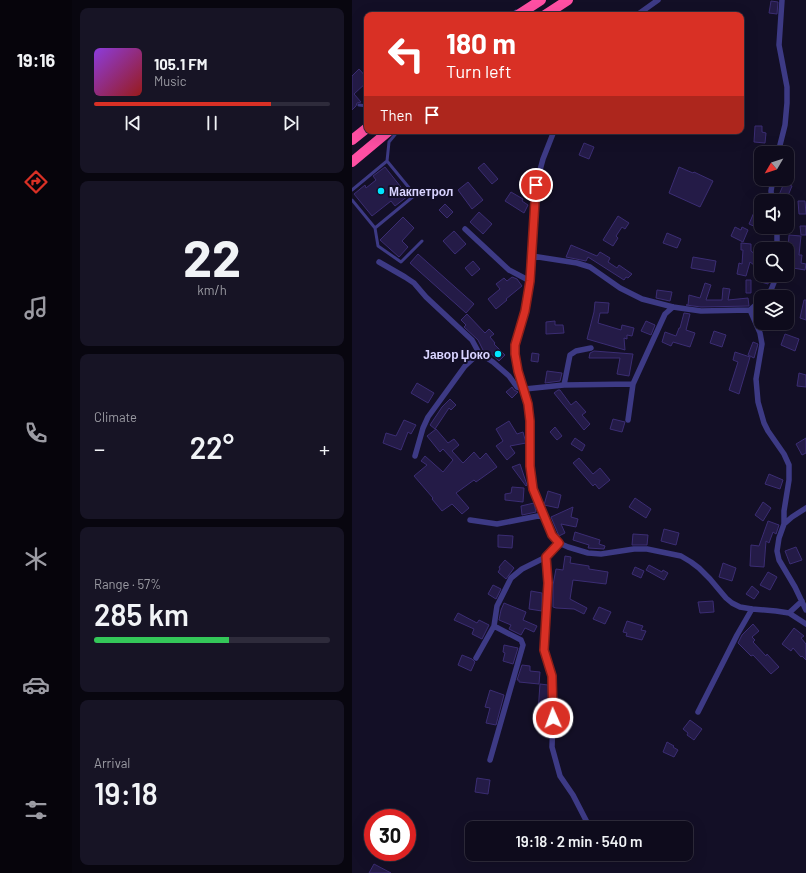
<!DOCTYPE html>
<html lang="en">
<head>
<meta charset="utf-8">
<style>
	body { margin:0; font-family:Barlow,sans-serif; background:#171425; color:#f1f3f6; height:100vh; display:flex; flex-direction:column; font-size:15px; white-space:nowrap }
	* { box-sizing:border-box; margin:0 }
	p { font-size:13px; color:#9b9ba3 }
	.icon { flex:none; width:22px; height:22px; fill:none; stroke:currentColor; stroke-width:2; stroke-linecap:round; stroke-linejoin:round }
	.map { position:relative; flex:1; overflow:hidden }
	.sheet { display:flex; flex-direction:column; gap:8px; padding:8px; background:#08060f; width:280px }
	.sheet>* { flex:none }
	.banner { position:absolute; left:12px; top:12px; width:380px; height:122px; border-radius:8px; box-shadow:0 4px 16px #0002,0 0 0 1px #2e2b3b; background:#d93025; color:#fff; overflow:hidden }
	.needle { width:26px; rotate:231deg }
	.buttons { position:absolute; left:402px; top:146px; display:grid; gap:8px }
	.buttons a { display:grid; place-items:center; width:40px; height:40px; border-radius:8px; background:#0e0b1c; box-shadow:0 4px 16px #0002,0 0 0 1px #2e2b3b; font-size:20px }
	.speed { position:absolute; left:12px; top:809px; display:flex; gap:8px; font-size:20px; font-weight:700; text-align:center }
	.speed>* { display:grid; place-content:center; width:52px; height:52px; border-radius:50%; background:#0e0b1c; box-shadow:0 4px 16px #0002,0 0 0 1px #2e2b3b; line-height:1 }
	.speed .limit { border:6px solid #d22; background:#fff; color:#111 }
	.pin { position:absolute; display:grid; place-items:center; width:34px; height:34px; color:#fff; margin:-17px; border:2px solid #fff; border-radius:50%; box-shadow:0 1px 4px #0007 }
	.me { position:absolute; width:44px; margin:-22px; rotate:358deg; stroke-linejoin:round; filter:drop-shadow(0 0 3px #0008) }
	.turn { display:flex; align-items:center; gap:14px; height:84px; padding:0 16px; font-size:18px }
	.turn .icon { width:52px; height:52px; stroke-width:2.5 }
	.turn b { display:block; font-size:28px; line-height:34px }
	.then { display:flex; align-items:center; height:38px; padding:0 16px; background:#0003; gap:8px; font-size:15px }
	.big { font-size:30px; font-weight:600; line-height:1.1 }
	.sheet .tile { flex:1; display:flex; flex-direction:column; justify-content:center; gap:6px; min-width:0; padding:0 14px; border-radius:8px; background:#171425 }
	.sheet .dial { align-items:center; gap:0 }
	.dial b { font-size:52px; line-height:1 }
	.song { display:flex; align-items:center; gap:12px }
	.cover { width:48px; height:48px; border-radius:6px; background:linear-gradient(135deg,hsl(270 70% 55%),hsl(0 70% 35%)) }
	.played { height:4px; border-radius:2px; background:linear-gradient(90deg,#d93025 75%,#2e2b3b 75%) }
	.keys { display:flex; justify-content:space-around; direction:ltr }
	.heat { display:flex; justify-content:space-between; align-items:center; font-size:22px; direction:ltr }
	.charge { height:6px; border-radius:3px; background:linear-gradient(90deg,#34c759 57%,#2e2b3b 0) }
	.trip { position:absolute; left:113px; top:821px; width:228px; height:40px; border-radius:8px; background:#0e0b1c; box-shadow:0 4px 16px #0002,0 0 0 1px #2e2b3b; font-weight:600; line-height:40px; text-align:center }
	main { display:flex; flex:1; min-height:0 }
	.tabs { display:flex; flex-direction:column; width:72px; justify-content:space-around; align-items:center; background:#06040b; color:#9b9ba3 }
	.tabs .icon { width:28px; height:28px }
	.tabs .on { color:#d93025 }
	.tabs b { font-size:18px; color:#f1f3f6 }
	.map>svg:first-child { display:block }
	.building { fill:#241b47; stroke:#3b2d73 }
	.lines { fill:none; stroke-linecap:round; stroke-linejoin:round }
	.lane { stroke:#3d3a85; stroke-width:3 }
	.street { stroke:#3d3a85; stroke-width:5.5 }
	.highway { stroke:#ff4fa3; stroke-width:10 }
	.route-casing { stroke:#8d1f18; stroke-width:10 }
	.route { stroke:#d93025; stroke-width:7 }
	.poi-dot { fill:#00e5ff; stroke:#130f26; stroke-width:1.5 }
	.labels { text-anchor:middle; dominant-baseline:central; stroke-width:4; stroke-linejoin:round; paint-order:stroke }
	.poi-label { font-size:12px; font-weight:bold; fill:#d9d4ff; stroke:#130f26; text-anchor:start }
</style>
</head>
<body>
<main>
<nav class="tabs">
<b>19:16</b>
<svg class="icon on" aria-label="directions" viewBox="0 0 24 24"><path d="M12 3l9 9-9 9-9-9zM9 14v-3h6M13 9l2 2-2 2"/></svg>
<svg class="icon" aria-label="music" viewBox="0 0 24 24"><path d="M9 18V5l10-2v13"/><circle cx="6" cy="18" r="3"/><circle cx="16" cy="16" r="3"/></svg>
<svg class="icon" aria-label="phone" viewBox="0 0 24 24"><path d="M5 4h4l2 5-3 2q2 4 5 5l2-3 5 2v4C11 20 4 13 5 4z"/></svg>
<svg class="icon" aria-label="climate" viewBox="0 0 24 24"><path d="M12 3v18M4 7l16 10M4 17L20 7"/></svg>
<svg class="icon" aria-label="car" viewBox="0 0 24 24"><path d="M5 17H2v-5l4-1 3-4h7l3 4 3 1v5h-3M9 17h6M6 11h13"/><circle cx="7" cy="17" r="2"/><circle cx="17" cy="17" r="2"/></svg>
<svg class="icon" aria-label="filters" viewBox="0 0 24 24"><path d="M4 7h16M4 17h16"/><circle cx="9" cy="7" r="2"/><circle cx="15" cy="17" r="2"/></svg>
</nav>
<section class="sheet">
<div class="tile">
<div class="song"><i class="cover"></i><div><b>105.1 FM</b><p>Music</p></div></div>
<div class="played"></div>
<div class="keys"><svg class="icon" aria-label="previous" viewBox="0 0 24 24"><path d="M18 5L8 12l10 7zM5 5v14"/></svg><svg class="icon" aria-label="pause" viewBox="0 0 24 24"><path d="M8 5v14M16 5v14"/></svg><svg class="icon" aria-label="next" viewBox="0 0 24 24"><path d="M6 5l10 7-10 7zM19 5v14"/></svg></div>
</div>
<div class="tile dial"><b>22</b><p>km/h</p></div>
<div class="tile"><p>Climate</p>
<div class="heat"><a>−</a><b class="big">22°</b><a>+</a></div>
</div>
<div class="tile"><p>Range · 57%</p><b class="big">285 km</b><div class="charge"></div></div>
<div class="tile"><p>Arrival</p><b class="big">19:18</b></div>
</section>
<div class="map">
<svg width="454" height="873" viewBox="0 0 454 873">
	<rect width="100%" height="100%" fill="#130f26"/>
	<path class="building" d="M419,1L426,2L425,14L417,13Z
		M7,69L15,78V82L2,94L9,102L5,103L4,106L0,110V76Z
		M403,126H410V132L414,133L413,143L402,142Z
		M232,143L242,147L237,159L227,155Z
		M132,163L146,179L140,184L126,168Z
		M33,167L56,196L43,206L39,201L20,216L2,194L13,185L14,188L24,180L21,176Z
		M327,167L341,173L342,172L361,181L348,207L317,193Z
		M116,182L131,200L120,209L106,190Z
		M432,183L440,186L435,198L427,195Z
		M159,192L171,199L170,201L176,205L172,213L153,201Z
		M446,201H453L454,214H447Z
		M93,204L101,212L95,218L87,210Z
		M403,210L409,212V227H421L420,233L404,231V227L397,224Z
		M127,212L140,224L131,234L118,222Z
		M266,216L277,223L273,229L270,227L264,236L266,238L261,246L251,240Z
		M51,217L62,228L50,241L56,247L47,257L28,240Z
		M448,226H454V235H449Z
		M383,227L389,230L390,227L396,230L391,242L379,236Z
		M102,231L114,244L103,254L91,241Z
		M315,233L329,239L325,248L311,243Z
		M437,235L449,236L447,255H450L449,263L454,264L453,270L441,268V265L435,264Z
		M410,242L421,243V249H409Z
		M389,243L399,244V251L408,258L402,265L398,262L394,276L385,274L387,263L390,264L391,250H389Z
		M219,245L245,256L248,252L258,258L256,262L265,268L267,265L280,274L276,278L274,277L272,280L236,257L234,261L214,257Z
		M66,254L122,304L114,313L58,263Z
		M341,257L364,261L362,272L339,268Z
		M121,261L128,269L120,276L113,268Z
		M410,275H418L416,284L409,282Z
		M160,277L165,279L170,286L154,299L155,300L144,309L136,299L148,289L144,284L152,278L155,281Z
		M394,280H399V293H394Z
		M353,283L359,285L354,300H370L371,288L378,289L376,300L396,298L397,306L349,307L334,305H336L337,295L348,298Z
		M305,290L320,292L318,301L304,298Z
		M452,300H454V320L448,318Z
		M243,302L257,303L256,313H248L246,323L269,330L270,325L282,328L280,336L275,335V339L272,338L273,350L235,339L242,312Z
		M332,313L338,314L334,330L343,333L338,347L321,342L319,346L310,342L313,332L324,336L327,328H328Z
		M115,314L133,333L137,329L142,334L138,337L143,343L142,344L153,355L147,361L136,351L134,353L131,350L126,340L112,327L114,325L109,320Z
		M203,321V325H211L212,333L194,334V322Z
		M294,321L303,325L299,335L289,331Z
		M362,331L374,335L370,347L358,343Z
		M433,334L447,339L443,351L429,345Z
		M401,342L406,344L402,358L396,355Z
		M242,351L281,354L277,376L265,374L268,358H237L238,353Z
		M383,352L398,357L387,394L377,390L386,362L381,360Z
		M180,353L187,354L186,362L179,361Z
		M195,371L210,373L208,381L193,383Z
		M447,373L454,375V387L445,386Z
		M65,383L82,393L76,403L59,393Z
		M160,387L162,390L166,392L160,398L154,392Z
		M206,390H208L219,405L224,401L234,412L230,415L238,424L232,430L202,393Z
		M98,399L104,405L99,410L97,408L83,429L78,425L90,407Z
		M261,419L273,422L270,432L258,429Z
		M52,420L64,425L59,434L56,432L49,450L31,443L34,433L44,436Z
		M157,421L165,434L171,432L174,443L158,446L163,453L155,460L144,446L151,441L144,429Z
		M203,427L210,436L205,440L198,432Z
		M84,429L96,443L102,439L107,445L100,451L111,463L122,452L128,459L134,453L145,467L124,482L122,480L104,493L117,508L110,514L100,504L90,511L80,499L81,498L62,476L75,465L69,461L73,456L91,472L101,460L91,449L88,452L75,436Z
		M223,438L233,445L230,451L219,444Z
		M454,438V453L450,455L444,444Z
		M227,458L241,474L248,468L258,480L247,489L243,484L241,486L221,463Z
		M168,464L175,485L174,486L160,467Z
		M417,474L431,480L428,489L413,484Z
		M160,487L172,488L171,502L153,500V494L159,493Z
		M196,491L209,495L206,508L192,505Z
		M283,498L299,509L294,518L277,507Z
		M411,502L419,508L411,521L403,515Z
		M182,503L184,512L170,515L169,506Z
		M221,507L219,517L226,519L224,527L209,524L213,533L207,536L199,517Z
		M416,521L427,525L424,534L421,532L417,543L414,541L412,567L398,566L399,545L407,546Z
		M312,529L327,533L324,545L309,541Z
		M223,532L248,540L247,544L253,546L252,549L236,548L237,545L221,540Z
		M281,534L296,535L295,545H280Z
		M146,535L161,536L160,548L146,547Z
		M444,547L450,560L438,564L433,551Z
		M213,556L219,557L218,563L237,566V569L256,572L254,584L221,580L218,599L235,608L232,614L222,609L204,608L201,607V585L204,569L211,570Z
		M153,560L162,568L154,579L146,572L148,569L147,567Z
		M371,563L384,568L380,581L367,577Z
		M297,565L310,572L311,570L316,573L312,580L294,570Z
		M283,567L292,571L289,578L280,574Z
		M416,572L425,577L418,590L408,585Z
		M141,585L149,589L144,599L136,594Z
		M400,586L407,592L402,599L394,594Z
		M179,591L190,593V611L177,609Z
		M361,601L362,612L348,613L346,602Z
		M152,603L174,612L171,620L185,626L182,632L173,628L169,635L157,629L159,625L147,620L149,610Z
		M247,607L259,612L253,624L241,619Z
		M106,613L125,623L127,620L137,625L130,639L120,634L122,629L102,620Z
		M275,621L291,626L289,630L294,631L290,640L274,636L275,633L271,632Z
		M401,624L407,631L400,637L403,640L401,642L414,656L415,654L427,667L419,674L401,655L399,656L386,643L390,635Z
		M442,628L452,636L449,638L454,644V660L450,656L449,657L441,648L439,651L430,644Z
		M152,645L166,648L161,664L151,661L153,653L151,652Z
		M110,655L120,659L123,662L119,671L106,665Z
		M170,665L178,666V671L188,672L187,684L167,682V680H165Z
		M188,684L196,685L197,712H186Z
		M138,690L152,695L144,725L134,723L138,708L133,707Z
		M338,720L350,729L342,740L335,735L336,733L331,729Z
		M315,742L322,746L321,747L326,750L322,757L311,752Z
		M125,778L138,780L136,794L123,792Z
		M22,864L39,873H17Z"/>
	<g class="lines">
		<path class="lane" d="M159,15L164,11
			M7,105L15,106
			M0,190L35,161
			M0,200L23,228L63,195L35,161L37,142L46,131
			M23,228L26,246L49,262L70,241"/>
		<path class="street" d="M285,15L306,0
			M202,131L191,159L184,185L178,281L173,311L163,345L166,371L176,404L178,421V466L181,489L199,535L207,543L216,547L236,553L249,554L282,549H295L329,556L339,562L347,568L358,579L374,598L380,603L388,607L400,609L424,611L437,613L454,624
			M426,153L433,125L435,103V87L427,45L430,0
			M420,201L419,191L421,179
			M425,227V249
			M113,229L157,270L178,281
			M180,256L225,263L238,267L268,288L290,299L321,307L349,311L398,310L408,333L410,344L404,379L406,402L412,423L416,431L432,454L437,465V480L432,511V524L427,538L425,551L427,560L443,587L454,610
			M27,262L53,277L62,283L74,297L120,340L127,353
			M412,297L419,290L425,275
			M398,310L409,300
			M212,385L218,355L224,351L239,348
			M276,420L281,384L313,314L321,307
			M63,456L71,428L76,417L113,366L127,353L141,362L157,376L165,387L173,389L212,385L281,384
			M118,520L145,524L191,515
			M432,524L440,517L454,508
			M194,557L195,583L192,650L200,676L201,718L200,747L208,776L221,795L238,828
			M437,613L450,601
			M124,658L142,626L145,606L159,578L170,569L194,557L207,543
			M346,712L385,635L400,609
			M138,760L171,645L169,640L142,626"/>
		<path class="highway" d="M166,15L189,0
			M193,15L216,0
			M0,140L15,128
			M0,162L37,131"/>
	</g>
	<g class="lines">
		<defs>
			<path id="route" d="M184,185L178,281L173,311L163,345V354L166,371L176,404L178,421V466L181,489L200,535L207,543L194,557L196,583L192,650L200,676L201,718"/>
		</defs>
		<use href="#route" class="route-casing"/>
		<use href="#route" class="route"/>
	</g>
	<g class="poi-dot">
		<circle cx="29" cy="191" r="4"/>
		<circle cx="146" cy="354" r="4"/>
	</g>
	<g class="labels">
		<g class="poi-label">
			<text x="37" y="191">Макпетрол</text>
			<text x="138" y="354" text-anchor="end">Јавор Џоко</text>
		</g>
	</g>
</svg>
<div class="buttons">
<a><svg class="needle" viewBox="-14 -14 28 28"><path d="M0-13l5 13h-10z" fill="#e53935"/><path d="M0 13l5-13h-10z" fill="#9b9ba3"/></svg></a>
<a><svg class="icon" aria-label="sound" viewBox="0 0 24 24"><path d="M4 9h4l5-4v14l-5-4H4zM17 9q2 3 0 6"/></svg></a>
<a><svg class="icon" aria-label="search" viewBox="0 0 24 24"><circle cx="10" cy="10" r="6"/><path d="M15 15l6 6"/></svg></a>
<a><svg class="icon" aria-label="layers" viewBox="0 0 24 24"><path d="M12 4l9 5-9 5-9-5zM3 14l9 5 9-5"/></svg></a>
</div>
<div class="speed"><div class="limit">30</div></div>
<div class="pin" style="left:184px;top:185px;background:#d93025"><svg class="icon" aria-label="arrive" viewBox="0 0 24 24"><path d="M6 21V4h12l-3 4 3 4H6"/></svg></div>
<svg class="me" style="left:201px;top:718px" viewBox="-20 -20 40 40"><circle r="17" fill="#d93025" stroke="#fff" stroke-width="3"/><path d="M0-11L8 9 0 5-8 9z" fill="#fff"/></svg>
<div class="trip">19:18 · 2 min · 540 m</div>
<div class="banner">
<div class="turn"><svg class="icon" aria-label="left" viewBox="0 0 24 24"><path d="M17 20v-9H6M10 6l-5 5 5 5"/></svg><div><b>180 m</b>Turn left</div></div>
<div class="then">Then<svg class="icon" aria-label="arrive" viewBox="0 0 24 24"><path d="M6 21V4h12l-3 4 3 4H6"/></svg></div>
</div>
</div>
</main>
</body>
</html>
